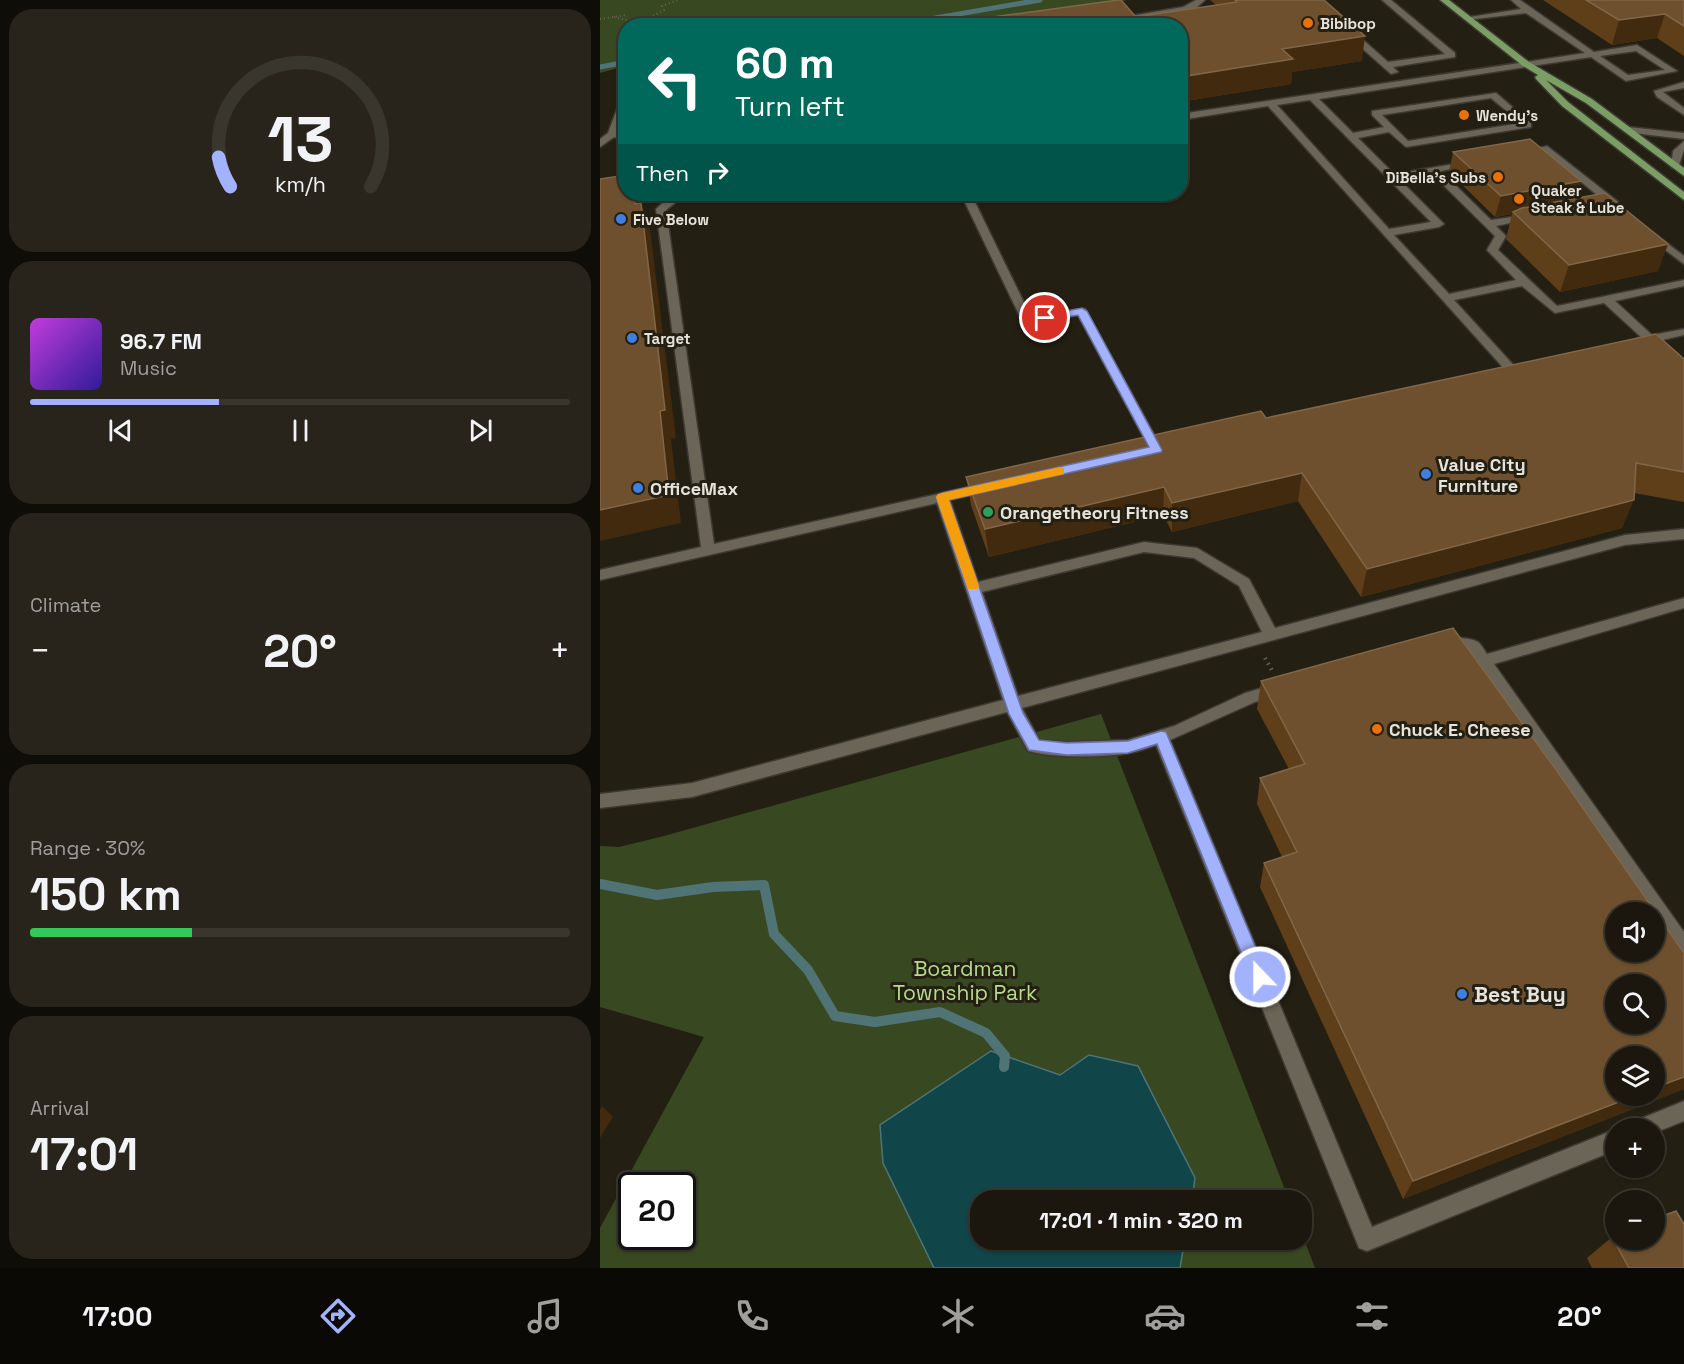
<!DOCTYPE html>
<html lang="en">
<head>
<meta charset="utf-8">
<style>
	body { margin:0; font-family:"Space Grotesk",sans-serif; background:#28241c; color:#f1f3f6; height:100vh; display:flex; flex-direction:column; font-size:22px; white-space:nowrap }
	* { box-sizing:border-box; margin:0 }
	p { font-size:20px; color:#a09f9e }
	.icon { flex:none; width:33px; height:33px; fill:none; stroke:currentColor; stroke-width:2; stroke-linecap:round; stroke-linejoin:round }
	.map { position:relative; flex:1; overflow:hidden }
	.panel { display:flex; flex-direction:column; gap:9px; padding:9px; background:#0f0d08; width:600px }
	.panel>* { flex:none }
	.banner { position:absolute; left:18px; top:18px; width:570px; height:183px; border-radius:24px; box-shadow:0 2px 4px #0004,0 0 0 2px #39362e; background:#00695c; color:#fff; overflow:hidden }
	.fabs { position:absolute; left:1005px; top:902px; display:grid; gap:12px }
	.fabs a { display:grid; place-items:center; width:60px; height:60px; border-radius:50%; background:#1b170e; box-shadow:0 2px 4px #0004,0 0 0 2px #39362e; font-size:30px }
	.speed { position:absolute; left:18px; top:1172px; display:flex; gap:12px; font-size:30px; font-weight:700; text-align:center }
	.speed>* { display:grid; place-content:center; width:78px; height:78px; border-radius:50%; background:#1b170e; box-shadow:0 2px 4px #0004,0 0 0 2px #39362e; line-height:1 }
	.speed .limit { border:3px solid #111; border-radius:9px; background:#fff; color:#111 }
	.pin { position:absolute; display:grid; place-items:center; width:51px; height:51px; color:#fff; margin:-26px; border:3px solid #fff; border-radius:50%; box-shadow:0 2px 6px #0007 }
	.me { position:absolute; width:66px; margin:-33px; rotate:338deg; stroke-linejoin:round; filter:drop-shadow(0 0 4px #0008) }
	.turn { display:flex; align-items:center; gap:21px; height:126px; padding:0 18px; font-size:27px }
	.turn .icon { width:78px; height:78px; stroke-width:2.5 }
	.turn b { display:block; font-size:42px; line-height:51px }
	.then { display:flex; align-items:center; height:57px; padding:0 18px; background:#0003; gap:12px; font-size:22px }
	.big { font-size:45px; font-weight:600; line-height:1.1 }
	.panel .tile { flex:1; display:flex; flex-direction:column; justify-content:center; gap:9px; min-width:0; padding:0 21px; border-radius:24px; background:#28241c }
	.panel .dial { align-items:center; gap:0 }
	.dial svg { height:156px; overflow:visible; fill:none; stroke:#39362e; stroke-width:7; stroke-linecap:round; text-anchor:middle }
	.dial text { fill:#f1f3f6; stroke:none }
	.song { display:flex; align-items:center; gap:18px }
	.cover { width:72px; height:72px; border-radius:9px; background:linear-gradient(135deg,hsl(290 70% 55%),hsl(250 70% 35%)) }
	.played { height:6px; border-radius:3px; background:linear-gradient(90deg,#a3b2fd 35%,#39362e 35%) }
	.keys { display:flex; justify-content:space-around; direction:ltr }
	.heat { display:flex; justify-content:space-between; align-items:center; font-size:33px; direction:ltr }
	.charge { height:9px; border-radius:4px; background:linear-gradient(90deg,#34c759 30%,#39362e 0) }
	.trip { position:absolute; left:370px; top:1190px; width:342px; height:60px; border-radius:24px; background:#1b170e; box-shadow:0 2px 4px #0004,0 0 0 2px #39362e; font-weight:600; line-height:60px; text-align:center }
	.tabs { display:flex; height:96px; justify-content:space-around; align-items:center; background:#0b0906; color:#a09f9e }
	.tabs .icon { width:42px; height:42px }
	.tabs .selected { color:#a3b2fd }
	.tabs b { font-size:27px; color:#f1f3f6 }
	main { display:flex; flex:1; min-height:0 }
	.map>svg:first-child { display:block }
	.green { fill:#384922; fill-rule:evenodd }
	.water { fill:#104549; stroke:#507475; stroke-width:1.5 }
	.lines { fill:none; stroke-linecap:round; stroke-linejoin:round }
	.stream-far1 { stroke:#507475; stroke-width:5 }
	.stream { stroke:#507475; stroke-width:10 }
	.lane-casing { stroke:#3d3932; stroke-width:3 }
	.primary-casing { stroke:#3d3932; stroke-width:3 }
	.path-far1 { stroke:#666257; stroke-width:2; stroke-dasharray:1 3; stroke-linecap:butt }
	.path { stroke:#666257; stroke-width:4; stroke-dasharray:1.5 4.5; stroke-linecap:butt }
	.lane { fill:#6a6557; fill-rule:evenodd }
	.primary { fill:#7b9e65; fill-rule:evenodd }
	.wall { fill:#5f3e1a }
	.shaded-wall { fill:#412a0e }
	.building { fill:#6e502e; stroke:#806749; stroke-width:1.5; fill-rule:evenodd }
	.route { fill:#a3b2fd; stroke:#6a74a4; stroke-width:1.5 }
	.slow { fill:#f59e0b }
	.food-dot { fill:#e8710a; stroke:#241f13; stroke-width:2 }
	.shop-dot { fill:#3f7fe0; stroke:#241f13; stroke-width:2 }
	.leisure-dot { fill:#2e9e5b; stroke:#241f13; stroke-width:2 }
	.labels { text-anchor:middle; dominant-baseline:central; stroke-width:6; stroke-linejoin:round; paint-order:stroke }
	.far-poi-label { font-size:15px; font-weight:bold; fill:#e6e3db; stroke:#241f13; text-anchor:start }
	.poi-label { font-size:18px; font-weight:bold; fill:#e6e3db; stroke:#241f13; text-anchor:start }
	.near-park-label { font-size:21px; fill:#b6dd87; stroke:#241f13 }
	.near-poi-label { font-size:21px; font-weight:bold; fill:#e6e3db; stroke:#241f13; text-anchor:start }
</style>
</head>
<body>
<main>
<section class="panel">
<div class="tile dial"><svg viewBox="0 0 100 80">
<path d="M14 69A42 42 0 1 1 86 69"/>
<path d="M14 69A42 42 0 0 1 8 54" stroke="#a3b2fd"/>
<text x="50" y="56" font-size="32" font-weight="700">13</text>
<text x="50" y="72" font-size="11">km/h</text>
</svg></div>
<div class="tile">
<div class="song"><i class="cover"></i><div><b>96.7 FM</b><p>Music</p></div></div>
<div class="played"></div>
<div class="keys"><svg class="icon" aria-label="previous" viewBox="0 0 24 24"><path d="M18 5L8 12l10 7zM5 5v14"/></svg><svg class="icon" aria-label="pause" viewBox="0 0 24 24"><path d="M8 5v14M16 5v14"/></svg><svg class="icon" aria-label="next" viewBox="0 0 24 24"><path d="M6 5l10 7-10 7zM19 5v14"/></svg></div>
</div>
<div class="tile"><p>Climate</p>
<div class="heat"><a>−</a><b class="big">20°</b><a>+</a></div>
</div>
<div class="tile"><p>Range · 30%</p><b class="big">150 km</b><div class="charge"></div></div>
<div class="tile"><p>Arrival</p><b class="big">17:01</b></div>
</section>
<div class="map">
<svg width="1084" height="1268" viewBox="0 0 1084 1268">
	<rect width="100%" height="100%" fill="#241f13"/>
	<path class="green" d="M0,0H528L333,26H26L25,66L0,73Z
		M501,714L689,1200H381V1239H702V1234L715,1268H0V1228L104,1037L0,1007V846L19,847L64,836ZM32,1185H82V1236H32Z"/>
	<path class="water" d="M391,1051L460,1075L489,1055L538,1066L595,1178L592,1200H381V1239H585L580,1268H334L283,1163L280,1125Z"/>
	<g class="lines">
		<path class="stream-far1" d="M289,26L440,0
			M0,67L26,62"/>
		<path class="stream" d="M0,884L57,895L113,887L164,885L174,934L208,970L235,1016L275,1022L340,1012L386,1033L405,1056L404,1067"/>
		<defs>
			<path id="lane" d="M596,0H605L596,8L585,11L517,21L513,19L583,7Z
				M782,0H791L855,53V57L793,67L798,72L791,74L746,34V30H752L788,62L845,54Z
				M911,0H920L994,52L1037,45L1077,71L1026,81L991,57L719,99L753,133L784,127L772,115V111L896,93L931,123V127L806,147L789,132L758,138L794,174L872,161V165L841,171L891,220L934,214V218L896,226L906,236L898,250L957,306L1084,280V286L1015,301L1052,335L1084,329V335L1058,341L1084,365V375L1080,374L1047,343H1036V339L1041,337L1004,303L955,313L922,286L854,300L918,370L912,374L908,373L668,106L580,120V114L985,53L926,13L867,20L863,18L921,9ZM1036,51L1065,70L1028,75L1000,56ZM891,98L921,123L808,141L782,115ZM710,100L831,222L789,229L677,105ZM831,173L895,236L887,250L916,280L849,294L794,235L839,227L844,224L799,179Z
				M1084,82V88L1063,92L1084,108V115L1057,97L1054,91Z
				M26,93V110L17,132L26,134V140L14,137L0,147V139L8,133L22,96Z
				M1028,127L1084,133V139L1025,132V128Z
				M1084,141V150L1079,165L1071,167L1073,151Z
				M947,146L1022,205V209H1014L945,152L925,156L920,153Z
				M26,194H97L78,200L66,210L114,544L387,483L392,484L394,487L392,490L350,500L378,582L544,542L597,548L649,579L675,628L1025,535L1084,529V539L1025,545L422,708L439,740L467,742L528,740L574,726L645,693L679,683L685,685L687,689L685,693L655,702L570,740L772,1227L1016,1129V1150L767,1251L759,1248L556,745C547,748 538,752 529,753C506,758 450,758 428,751L407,712L92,797L0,808V794L92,783L403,700L337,503L0,580V570L101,547L56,209L66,200L31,197ZM544,552L594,558L639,586L662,632L418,696L382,592Z
				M361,194H371L431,317L485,309L562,449L561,452H551L550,449L478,315L423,323Z
				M1052,232L1084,256V264L1048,237L1047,235Z
				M1084,598V608L894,664L1084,932V956C1071,951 1054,925 1054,912H1049L869,651L842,648L839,644L842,640C850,637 870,637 878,642C881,644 885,651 887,654Z
				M1084,1101V1121L1054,1133V1128H1032L1035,1121Z"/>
			<path id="primary" d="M840,0H849L929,62L992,99L1084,168V176L986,103L946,80L968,102L1084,192V200L962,106L936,79L935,77L938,75L923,66Z"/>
		</defs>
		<use href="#lane" class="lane-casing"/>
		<use href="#primary" class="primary-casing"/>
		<path class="path-far1" d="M14,17C32,23 48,20 64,10L62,6L78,0
			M52,18L66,23L89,25
			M0,19L26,15"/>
		<path class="path" d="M665,658L673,672"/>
		<use href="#lane" class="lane"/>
		<use href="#primary" class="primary"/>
	</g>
	<path class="wall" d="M610,0H724L762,61L692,72L691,84L580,102V26L536,17L616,5Z
		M943,0H1084V56L1057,38L1012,45Z
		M853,152L981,181L976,198L1058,271L960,292L906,239L912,214L895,217L849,172Z
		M1084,359V502L1034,493L1022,528L761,597L698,501L572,532L563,515L389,557L371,505L366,477L666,418Z
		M661,681L1084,953V1089L803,1199L660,887L664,863L682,857L657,804L660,778L689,769L657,709Z
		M1012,1237L1084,1268H992L987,1258Z"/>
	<path class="shaded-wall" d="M1065,14L1057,38L1012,45L1019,20Z
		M765,36L762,61L692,72L691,84L580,102V77L682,49Z
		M981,181L975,202L913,212L912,214L895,217L901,196Z
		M33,194H38L40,201L42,216L41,203L50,229L76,438L71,439L81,523L0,541V510L35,204Z
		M1068,244L1058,271L960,292L969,265Z
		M702,473L698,501L572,532V503Z
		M564,487L563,515L389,557L385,529Z
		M1034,500L1022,528L761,597L767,569Z
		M1084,1077V1089L803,1199L813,1181L1037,1095H1054V1088Z
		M2,1106L13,1117L0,1138V1110Z"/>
	<path class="building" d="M518,0H521L536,17L637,2L635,0H724L765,36L682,49L693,59L580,77V26H327Z
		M986,0H1084V26L1065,14L1019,20Z
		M930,139L981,181L901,196L853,152Z
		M26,175V194H33L35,204L41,203L65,410L60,411L69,495L0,510V179Z
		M1005,193L1068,244L969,265L913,212L922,208Z
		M1056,334L1084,359V472L1036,463L1034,500L767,569L702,473L572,503L564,487L385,529L366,477L661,411L666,418Z
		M853,628L957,771L1084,953V1077L1054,1088V1056H1016V1095H1037L813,1181L664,863L697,852L660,778L705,764L661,681ZM1016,912H1054V951H1016ZM1016,984H1054V1023H1016Z
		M1076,1211L1084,1224V1268H1029L1012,1237L1016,1235V1239H1054V1219Z"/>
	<path class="route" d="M482,308L487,311L562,450L561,452L349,500L423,713L439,740L467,743L528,741L561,731L566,732L668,977L666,983L660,986L654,983L651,977L557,744L528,753L467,755L429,750L409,714L336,497L342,493L549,447L478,315L445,321L440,318L445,315Z"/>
	<path class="slow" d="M460,467L464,468V474L349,500L379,586L377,589H368L336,497L338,494Z"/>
	<g class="food-dot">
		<circle cx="708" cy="23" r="6"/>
		<circle cx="864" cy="115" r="6"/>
		<circle cx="898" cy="177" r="6"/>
		<circle cx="919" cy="199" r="6"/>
		<circle cx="777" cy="729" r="6"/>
	</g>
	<g class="shop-dot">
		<circle cx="21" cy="219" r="6"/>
		<circle cx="32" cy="338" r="6"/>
		<circle cx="826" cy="474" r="6"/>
		<circle cx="38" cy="488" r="6"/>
		<circle cx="862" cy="994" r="6"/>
	</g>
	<circle class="leisure-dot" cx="388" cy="512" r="6"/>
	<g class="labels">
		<g class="far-poi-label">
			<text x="720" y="23">Bibibop</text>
			<text x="876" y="115">Wendy's</text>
			<text x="886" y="177" text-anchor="end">DiBella's Subs</text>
			<text x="931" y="190">Quaker<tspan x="931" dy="17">Steak &amp; Lube</tspan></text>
			<text x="33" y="219">Five Below</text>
			<text x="44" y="338">Target</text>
		</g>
		<g class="poi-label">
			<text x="838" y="464">Value City<tspan x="838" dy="21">Furniture</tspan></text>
			<text x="50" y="488">OfficeMax</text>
			<text x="400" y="512">Orangetheory Fitness</text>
			<text x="789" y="729">Chuck E. Cheese</text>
		</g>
		<g class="near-park-label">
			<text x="365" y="968">Boardman<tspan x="365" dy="24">Township Park</tspan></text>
		</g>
		<g class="near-poi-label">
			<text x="874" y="994">Best Buy</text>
		</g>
	</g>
</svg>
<div class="fabs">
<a><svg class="icon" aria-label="sound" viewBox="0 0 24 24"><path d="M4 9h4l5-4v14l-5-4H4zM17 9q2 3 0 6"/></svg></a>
<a><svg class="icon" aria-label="search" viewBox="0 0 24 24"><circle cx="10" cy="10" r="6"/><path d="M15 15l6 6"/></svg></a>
<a><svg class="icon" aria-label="layers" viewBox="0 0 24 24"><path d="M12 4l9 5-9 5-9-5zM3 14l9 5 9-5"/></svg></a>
<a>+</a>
<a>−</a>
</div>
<div class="speed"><div class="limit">20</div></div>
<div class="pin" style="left:445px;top:318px;background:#d93025"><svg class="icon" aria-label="arrive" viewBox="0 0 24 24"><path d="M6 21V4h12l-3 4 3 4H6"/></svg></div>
<svg class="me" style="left:660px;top:977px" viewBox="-20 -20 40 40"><circle r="17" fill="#a3b2fd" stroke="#fff" stroke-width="3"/><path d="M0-11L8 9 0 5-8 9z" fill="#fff"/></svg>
<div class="trip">17:01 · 1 min · 320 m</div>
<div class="banner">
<div class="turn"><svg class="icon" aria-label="left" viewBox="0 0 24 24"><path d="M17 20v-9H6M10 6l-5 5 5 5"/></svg><div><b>60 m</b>Turn left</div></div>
<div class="then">Then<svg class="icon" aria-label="right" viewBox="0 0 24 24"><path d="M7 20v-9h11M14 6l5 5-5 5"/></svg></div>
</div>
</div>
</main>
<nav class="tabs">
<b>17:00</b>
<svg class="icon selected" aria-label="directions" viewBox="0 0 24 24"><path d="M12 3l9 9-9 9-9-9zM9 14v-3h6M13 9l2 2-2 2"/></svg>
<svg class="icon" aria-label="music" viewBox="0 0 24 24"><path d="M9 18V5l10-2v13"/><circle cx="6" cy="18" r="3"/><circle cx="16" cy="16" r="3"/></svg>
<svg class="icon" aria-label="phone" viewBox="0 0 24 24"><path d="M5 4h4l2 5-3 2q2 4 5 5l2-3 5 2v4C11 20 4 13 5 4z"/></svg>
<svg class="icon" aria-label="climate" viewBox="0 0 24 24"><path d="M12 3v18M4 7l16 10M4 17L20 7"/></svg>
<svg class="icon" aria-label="car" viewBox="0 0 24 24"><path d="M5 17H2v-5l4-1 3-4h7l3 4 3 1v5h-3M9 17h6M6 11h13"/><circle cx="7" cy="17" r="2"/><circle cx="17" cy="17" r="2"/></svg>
<svg class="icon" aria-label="filters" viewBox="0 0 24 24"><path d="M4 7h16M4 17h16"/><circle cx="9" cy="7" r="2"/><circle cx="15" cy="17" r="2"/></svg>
<b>20°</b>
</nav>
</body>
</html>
